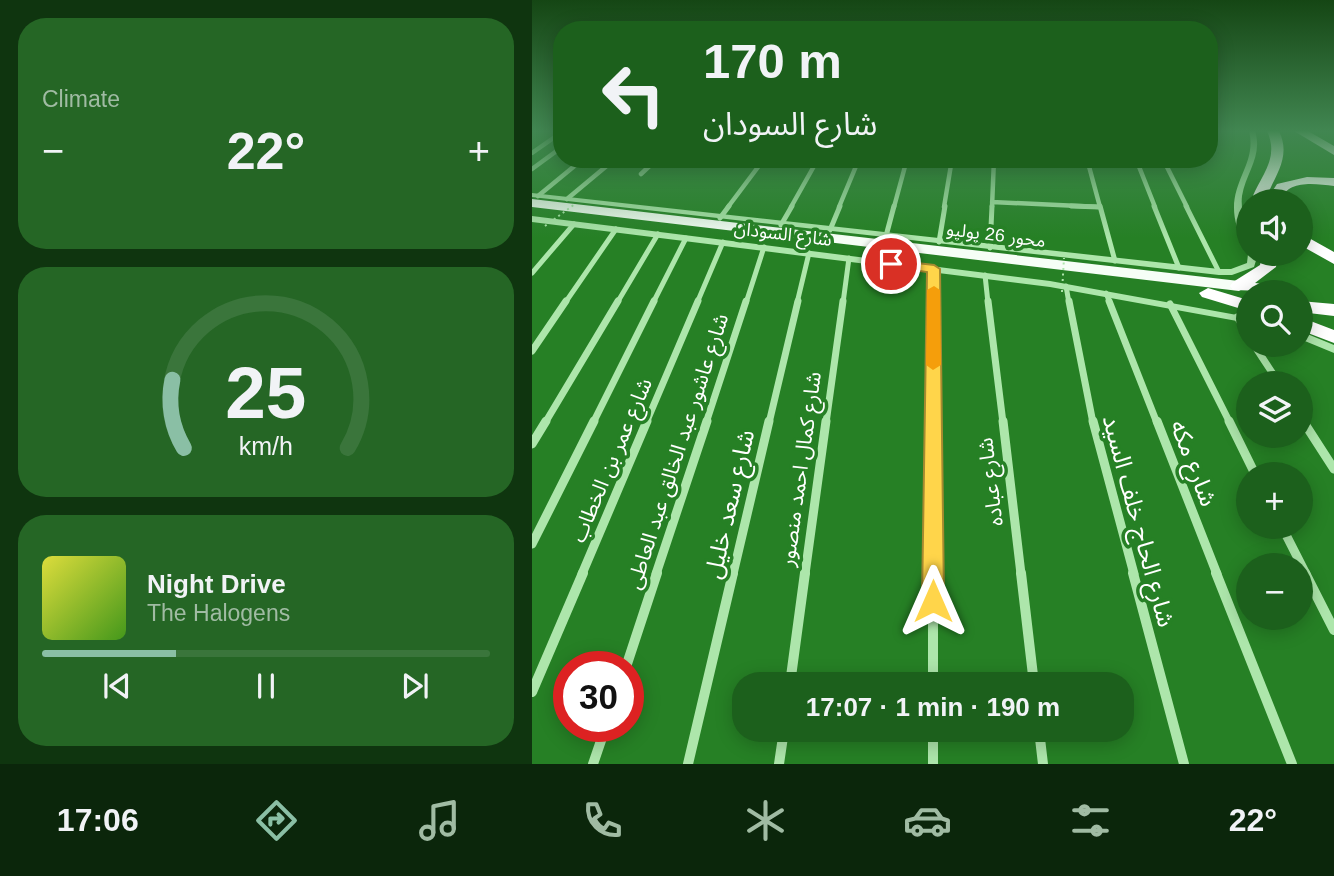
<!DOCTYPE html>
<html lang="en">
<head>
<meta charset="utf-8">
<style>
	body { margin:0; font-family:Arial,"Noto Sans Arabic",sans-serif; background:#256625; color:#f1f3f6; height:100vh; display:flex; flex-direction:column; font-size:26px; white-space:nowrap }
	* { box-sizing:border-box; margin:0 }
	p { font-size:23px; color:#a0bba3 }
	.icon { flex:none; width:38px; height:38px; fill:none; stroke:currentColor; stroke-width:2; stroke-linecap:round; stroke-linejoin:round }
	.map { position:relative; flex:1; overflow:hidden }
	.details { display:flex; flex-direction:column; gap:18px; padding:18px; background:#0f350f; width:532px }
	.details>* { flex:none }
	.banner { position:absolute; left:21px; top:21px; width:665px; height:147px; border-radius:28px; box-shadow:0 4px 18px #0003; background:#1c601c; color:#f1f3f6; overflow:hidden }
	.fabs { position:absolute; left:704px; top:189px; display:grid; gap:14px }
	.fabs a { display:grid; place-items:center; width:77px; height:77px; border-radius:50%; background:#1c601c; box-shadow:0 4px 18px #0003; font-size:35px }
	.speed { position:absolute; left:21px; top:651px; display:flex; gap:14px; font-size:35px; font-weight:700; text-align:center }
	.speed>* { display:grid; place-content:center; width:91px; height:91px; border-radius:50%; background:#1c601c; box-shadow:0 4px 18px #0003; line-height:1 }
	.speed .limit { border:10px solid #d22; background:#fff; color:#111 }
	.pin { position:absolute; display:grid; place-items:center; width:60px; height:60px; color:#fff; margin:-30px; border:4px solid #fff; border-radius:50%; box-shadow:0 2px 7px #0007 }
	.me { position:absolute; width:77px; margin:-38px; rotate:0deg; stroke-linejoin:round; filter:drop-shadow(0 0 5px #0008) }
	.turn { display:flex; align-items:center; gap:24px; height:147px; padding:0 35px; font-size:32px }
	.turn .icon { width:91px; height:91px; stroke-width:2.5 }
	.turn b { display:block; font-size:49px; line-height:60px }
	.big { font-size:52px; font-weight:700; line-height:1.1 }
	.details .widget { flex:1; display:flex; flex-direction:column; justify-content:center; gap:10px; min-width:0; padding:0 24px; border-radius:28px; background:#256625 }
	.details .dial { align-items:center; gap:0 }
	.dial svg { height:182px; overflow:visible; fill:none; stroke:#3a753b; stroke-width:7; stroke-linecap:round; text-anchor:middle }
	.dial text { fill:#f1f3f6; stroke:none }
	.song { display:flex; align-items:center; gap:21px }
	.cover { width:84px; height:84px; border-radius:10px; background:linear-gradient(135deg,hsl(60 70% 55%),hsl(100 70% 35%)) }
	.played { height:7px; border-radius:4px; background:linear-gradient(90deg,#8abfa5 30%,#3a753b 30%) }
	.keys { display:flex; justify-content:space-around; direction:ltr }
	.heat { display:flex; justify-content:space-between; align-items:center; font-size:38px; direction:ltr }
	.trip { position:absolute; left:200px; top:672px; width:402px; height:70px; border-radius:28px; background:#1c601c; box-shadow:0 4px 18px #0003; font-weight:700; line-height:70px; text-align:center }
	.tabs { display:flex; height:112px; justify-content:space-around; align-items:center; background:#0b260b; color:#a0bba3 }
	.tabs .icon { width:49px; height:49px }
	.tabs .on { color:#8abfa5 }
	.tabs b { font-size:32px; color:#f1f3f6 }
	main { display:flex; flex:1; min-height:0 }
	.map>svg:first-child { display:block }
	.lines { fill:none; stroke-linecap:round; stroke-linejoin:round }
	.minor-far4 { stroke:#ade6ab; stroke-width:4.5 }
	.minor-far3 { stroke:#ade6ab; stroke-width:5 }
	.minor-far2 { stroke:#ade6ab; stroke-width:7 }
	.minor-far1 { stroke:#ade6ab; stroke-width:9 }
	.minor { stroke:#ade6ab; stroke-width:10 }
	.tertiary { fill:#ade6ab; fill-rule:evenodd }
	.trunk { fill:#f6fef6; fill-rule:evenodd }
	.motorway { fill:#fff; fill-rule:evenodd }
	.path-bridge { stroke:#ade6ab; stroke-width:2; stroke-dasharray:2 3.5; stroke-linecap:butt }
	.route { fill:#ffd54a; stroke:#a68a30; stroke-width:2 }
	.slow { fill:#f59e0b }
	.labels { text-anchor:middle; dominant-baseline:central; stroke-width:7; stroke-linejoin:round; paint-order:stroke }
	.far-street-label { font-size:18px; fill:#fff; stroke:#268025 }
	.street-label { font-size:21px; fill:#fff; stroke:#268025 }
	.near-street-label { font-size:24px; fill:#fff; stroke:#268025 }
</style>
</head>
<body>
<main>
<section class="details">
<div class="widget"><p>Climate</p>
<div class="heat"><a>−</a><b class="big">22°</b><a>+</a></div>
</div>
<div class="widget dial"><svg viewBox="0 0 100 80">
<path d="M14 69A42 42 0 1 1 86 69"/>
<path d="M14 69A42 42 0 0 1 9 39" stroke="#8abfa5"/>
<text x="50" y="56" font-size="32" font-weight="700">25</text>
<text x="50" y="72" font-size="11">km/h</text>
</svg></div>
<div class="widget">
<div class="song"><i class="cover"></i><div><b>Night Drive</b><p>The Halogens</p></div></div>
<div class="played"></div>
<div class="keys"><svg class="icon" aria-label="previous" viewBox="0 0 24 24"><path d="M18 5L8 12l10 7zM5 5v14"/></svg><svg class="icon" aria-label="pause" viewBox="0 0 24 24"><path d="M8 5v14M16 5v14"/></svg><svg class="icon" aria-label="next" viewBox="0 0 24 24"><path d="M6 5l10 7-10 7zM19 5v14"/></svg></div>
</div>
</section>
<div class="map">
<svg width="802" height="764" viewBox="0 0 802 764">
	<rect width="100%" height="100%" fill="#268025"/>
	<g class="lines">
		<path class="minor-far4" d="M0,153L30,132
			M555,159L568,207
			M604,159L623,207
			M631,159L655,207
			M0,169L30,147
			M109,174L125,159
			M6,196L51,159
			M35,199L83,159
			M460,202L568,207
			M196,207L232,159
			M259,207L286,159
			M307,207L327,159
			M362,207L375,159
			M412,207L420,159
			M460,207L462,159"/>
		<path class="minor-far3" d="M539,206L568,207
			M568,206L583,261
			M622,206L647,268
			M654,206L687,272
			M188,218L197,206
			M249,225L260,206
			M298,230L308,206
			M354,236L362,206
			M407,242L413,206
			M458,248L460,206
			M0,273L42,224
			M453,275L456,303
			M534,286L537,303
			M574,293L578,303
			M33,303L84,229
			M85,303L126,234
			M121,303L154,238
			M165,303L191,242
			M214,303L232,247
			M265,303L277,253
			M311,303L317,258
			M402,303V269"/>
		<path class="minor-far2" d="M456,301L471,423
			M537,301L561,423
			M577,301L625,423
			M638,304L698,423
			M705,317L716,335
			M722,345L747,383
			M0,351L34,301
			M768,417L772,423
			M13,423L86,301
			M61,423L122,301
			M114,423L166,301
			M174,423L214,301
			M237,423L266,301
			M294,423L311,301
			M402,423V301"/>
		<path class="minor-far1" d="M471,421L489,574
			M561,421L602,574
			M625,421L685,574
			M697,421L723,474
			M771,421L802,469
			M0,444L14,421
			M750,527L774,574
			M0,544L62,421
			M50,574L115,421
			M124,574L175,421
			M201,574L237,421
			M273,574L294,421
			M401,574L402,421"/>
		<path class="minor" d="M489,573L502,684
			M601,573L652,764
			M684,573L760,764
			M773,573L802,630
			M94,667L125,573
			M258,684L273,573
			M401,684V573
			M0,692L51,573
			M401,730V764
			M507,730L511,764
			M61,764L74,726
			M156,764L201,573
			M247,764L252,730"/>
		<path class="tertiary" d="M717,131H723C731,156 714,172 710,196C708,213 716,229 716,246C710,242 708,235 705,227C692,184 726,167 717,131Z
			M0,193L687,269H699L715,263L716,254H726L722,267L700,275H687L0,197Z
			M0,216L518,281L716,317V323L518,287L0,222Z
			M768,331L802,345V353L768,339Z"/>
		<path class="trunk" d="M0,199L707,281L715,286L707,291L0,207Z"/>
		<path class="motorway" d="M735,131H747C760,158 742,176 733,201H719C728,176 748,159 735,131Z
			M762,131H776L802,146V155Z
			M775,177L802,178V186C783,184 756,179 748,201H734L745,184Z
			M768,233L802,252V264L768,245Z
			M730,254H746L744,267L723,283L757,287L766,292L701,290L698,286L701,282L728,265Z
			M676,288L716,300V311L670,297L667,293Z
			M768,301L802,304V316L768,312Z
			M768,317L802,330V343L768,330Z"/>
		<path class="path-bridge" d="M13,226L43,204
			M530,292L532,258"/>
	</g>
	<linearGradient id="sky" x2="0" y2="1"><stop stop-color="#154614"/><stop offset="0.55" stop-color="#418651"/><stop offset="1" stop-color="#418651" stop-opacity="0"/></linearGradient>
	<rect width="802" height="238" fill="url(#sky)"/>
	<path class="route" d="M359,260L402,265L408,269L412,601L409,609L401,612L393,609L390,601L395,272L355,266L353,264Z"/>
	<path class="slow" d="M402,286L408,290L409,365L401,370L394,365L395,290Z"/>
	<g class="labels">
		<g class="far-street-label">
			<text transform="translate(251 234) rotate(7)">شارع السودان</text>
			<text transform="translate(464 235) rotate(7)">محور 26 يوليو</text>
		</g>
		<g class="street-label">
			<text transform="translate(145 451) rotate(-72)">شارع عاشور عبد الخالق عبد العاطى</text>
			<text transform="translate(79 460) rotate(-67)">شارع عمر بن الخطاب</text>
			<text transform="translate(268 469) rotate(-82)">شارع كمال احمد منصور</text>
			<text transform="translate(458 482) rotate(-97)">شارع عباده</text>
		</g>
		<g class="near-street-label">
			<text transform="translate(662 463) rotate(69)">شارع مكه</text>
			<text transform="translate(197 504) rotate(-77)">شارع سعد خليل</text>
			<text transform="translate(607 521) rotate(75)">شارع الحاج خلف السيد</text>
		</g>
	</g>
</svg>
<div class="fabs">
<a><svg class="icon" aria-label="sound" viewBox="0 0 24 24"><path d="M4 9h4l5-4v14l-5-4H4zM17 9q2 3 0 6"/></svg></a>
<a><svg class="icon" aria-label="search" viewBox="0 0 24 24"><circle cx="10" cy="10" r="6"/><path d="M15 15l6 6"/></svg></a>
<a><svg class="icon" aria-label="layers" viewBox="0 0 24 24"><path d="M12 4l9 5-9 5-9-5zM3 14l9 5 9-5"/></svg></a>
<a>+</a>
<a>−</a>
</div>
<div class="speed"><div class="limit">30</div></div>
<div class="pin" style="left:359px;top:264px;background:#d93025"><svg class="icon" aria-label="arrive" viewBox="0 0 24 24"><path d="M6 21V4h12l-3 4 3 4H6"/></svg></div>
<svg class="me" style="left:401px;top:601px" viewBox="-20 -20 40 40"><path d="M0-17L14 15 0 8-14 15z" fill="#ffd54a" stroke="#fff" stroke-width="4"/></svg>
<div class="trip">17:07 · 1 min · 190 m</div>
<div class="banner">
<div class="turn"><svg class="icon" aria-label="left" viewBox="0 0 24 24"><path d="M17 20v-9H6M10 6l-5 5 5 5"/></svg><div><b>170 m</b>شارع السودان</div></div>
</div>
</div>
</main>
<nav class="tabs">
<b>17:06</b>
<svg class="icon on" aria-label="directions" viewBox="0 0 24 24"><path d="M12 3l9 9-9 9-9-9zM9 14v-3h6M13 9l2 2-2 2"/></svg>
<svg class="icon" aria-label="music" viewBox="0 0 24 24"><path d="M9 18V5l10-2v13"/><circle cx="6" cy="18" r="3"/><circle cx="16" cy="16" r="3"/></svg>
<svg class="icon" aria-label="phone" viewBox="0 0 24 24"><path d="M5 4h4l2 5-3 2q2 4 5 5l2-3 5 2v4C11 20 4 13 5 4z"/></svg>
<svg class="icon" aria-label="climate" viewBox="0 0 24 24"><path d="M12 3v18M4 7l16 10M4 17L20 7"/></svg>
<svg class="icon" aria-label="car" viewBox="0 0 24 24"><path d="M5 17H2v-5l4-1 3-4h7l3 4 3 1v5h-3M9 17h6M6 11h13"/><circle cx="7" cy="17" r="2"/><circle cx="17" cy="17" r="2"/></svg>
<svg class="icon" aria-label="filters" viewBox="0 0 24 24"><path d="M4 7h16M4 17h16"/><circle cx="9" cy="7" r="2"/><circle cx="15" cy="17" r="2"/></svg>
<b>22°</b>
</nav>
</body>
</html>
